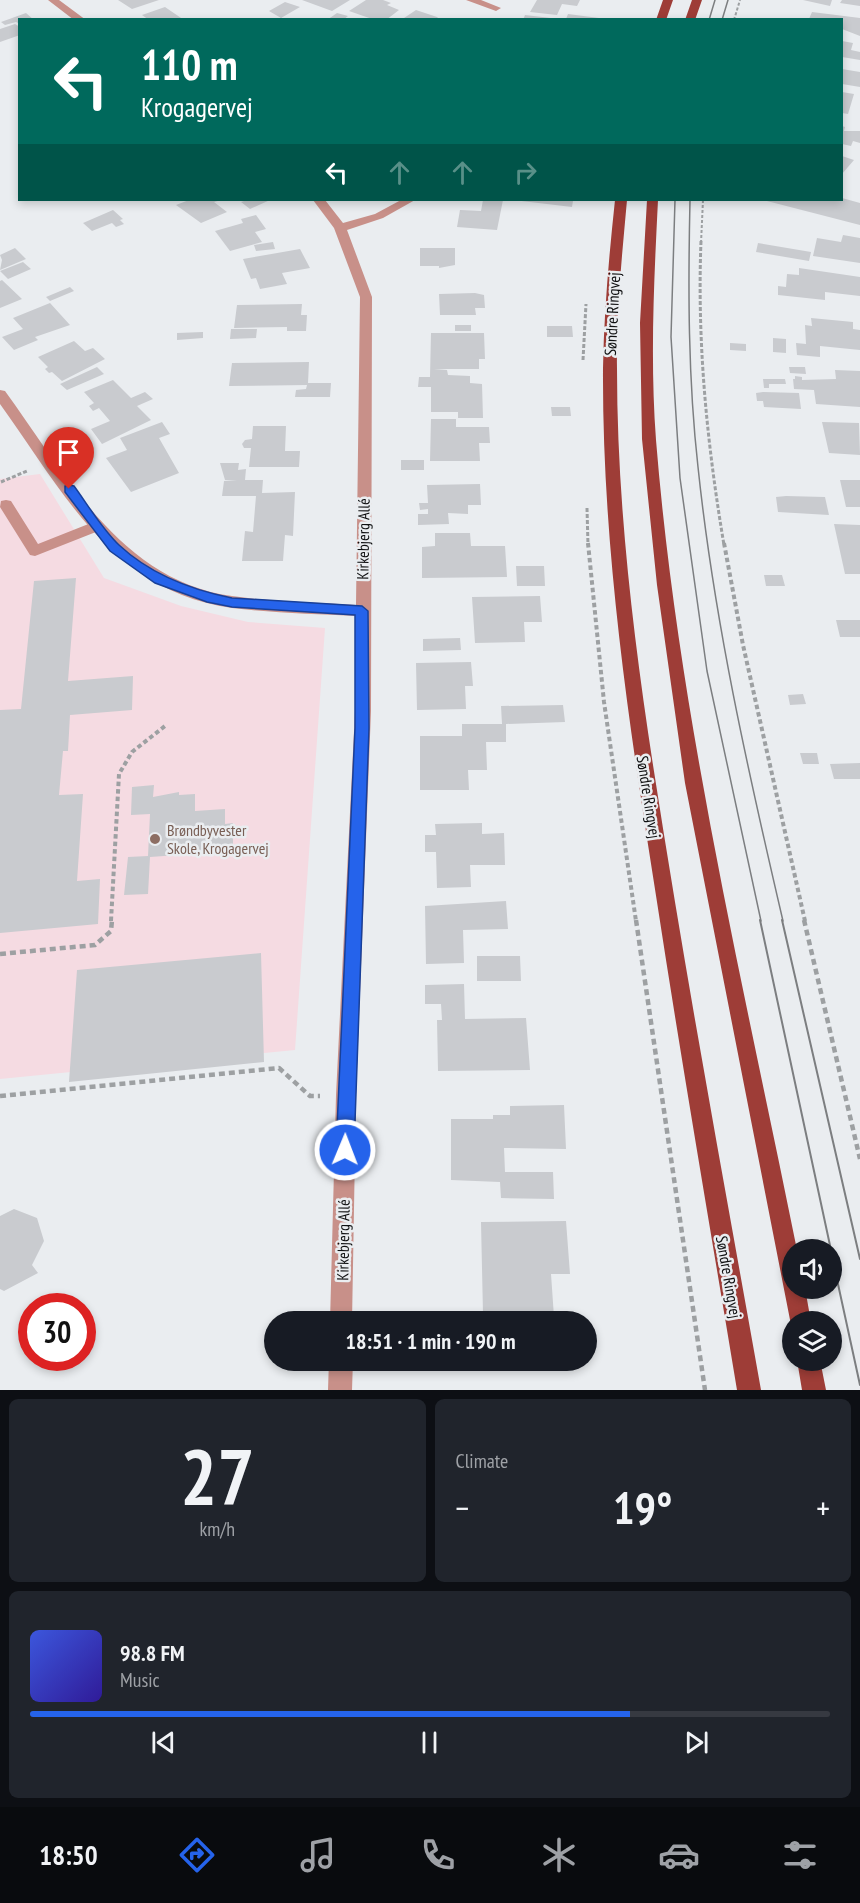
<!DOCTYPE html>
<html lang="en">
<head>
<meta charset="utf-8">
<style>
	body { margin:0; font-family:"PT Sans Narrow",sans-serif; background:#20242c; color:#f1f3f6; height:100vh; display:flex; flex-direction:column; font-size:22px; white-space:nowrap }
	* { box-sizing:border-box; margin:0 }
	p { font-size:20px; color:#9ea1a6 }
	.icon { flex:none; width:33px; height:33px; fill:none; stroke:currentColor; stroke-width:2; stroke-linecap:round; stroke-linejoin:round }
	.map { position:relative; height:1390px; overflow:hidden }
	.panel { display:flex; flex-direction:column; gap:9px; padding:9px; background:#0d0f14; flex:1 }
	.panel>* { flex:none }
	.hud { position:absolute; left:18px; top:18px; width:825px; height:183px; border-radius:0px; box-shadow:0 3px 9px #0003; background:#00695c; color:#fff; overflow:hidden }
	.buttons { position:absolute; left:782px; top:1239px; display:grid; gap:12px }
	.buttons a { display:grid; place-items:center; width:60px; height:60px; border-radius:50%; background:#171b24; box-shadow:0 3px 9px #0003; font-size:30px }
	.speed { position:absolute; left:18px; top:1293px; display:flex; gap:12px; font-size:30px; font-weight:700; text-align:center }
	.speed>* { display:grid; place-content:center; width:78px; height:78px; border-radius:50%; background:#171b24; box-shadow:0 3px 9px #0003; line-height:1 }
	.speed .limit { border:9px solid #d22; background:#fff; color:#111 }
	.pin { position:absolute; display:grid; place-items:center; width:51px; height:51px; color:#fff; margin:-62px -26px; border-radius:50% 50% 50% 0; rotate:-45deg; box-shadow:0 0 6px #0007 }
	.pin .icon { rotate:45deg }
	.me { position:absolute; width:66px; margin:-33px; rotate:1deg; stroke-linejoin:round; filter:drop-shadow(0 0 4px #0008) }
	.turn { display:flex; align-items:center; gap:21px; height:126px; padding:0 24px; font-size:27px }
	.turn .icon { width:78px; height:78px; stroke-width:2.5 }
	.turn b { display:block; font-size:42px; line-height:51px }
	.lanes { display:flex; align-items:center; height:57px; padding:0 24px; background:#0003; justify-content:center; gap:30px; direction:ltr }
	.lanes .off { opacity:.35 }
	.big { font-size:45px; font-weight:700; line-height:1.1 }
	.panel .tile { flex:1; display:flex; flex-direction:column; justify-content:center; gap:9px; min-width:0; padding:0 21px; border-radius:9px; background:#20242c }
	.panel .dial { align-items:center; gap:0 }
	.dial b { font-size:78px; line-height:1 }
	.song { display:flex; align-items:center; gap:18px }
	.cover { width:72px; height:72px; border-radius:9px; background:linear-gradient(135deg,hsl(230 70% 55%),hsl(250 70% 35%)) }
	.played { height:6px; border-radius:3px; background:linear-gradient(90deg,#2563eb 75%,#363941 75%) }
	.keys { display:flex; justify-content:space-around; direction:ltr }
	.heat { display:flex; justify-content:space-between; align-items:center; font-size:33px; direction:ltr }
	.panel .tiles { flex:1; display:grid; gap:9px; grid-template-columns:1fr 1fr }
	.tile:last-child { grid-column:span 2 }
	.trip { position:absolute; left:264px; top:1311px; width:333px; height:60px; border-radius:30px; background:#171b24; box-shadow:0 3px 9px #0003; font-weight:700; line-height:60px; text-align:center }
	.tab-bar { display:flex; height:96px; justify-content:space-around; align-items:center; background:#090b0e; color:#9ea1a6 }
	.tab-bar .icon { width:42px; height:42px }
	.tab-bar .on { color:#2563eb }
	.tab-bar b { font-size:27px; color:#f1f3f6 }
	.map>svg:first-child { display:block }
	.education { fill:#f5dbe2 }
	.building { fill:#c9cbcf }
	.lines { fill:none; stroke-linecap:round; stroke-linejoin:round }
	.path-far3 { stroke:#9da0a2; stroke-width:2; stroke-dasharray:3 2; stroke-linecap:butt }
	.path-far2 { stroke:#9da0a2; stroke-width:3; stroke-dasharray:4 2; stroke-linecap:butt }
	.path-far1 { stroke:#9da0a2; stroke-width:4; stroke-dasharray:4.5 3; stroke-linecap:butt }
	.path { stroke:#9da0a2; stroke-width:4.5; stroke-dasharray:6 4; stroke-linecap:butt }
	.service { fill:#c89089; fill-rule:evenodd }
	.minor { fill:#c89089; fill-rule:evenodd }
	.primary { fill:#9e3d37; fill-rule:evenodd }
	.tram-far1 { stroke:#7c7e80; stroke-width:1.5 }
	.tram { stroke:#7c7e80; stroke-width:2 }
	.route { fill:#2563eb; stroke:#184099; stroke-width:1.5 }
	.education-dot { fill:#8d6e63; stroke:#eaedf0; stroke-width:2 }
	.labels { text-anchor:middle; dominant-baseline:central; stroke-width:5; stroke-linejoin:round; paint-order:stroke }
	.street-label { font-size:16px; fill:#0e0f10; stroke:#eaedf0 }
	.education-label { font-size:16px; fill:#785e54; stroke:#eaedf0; text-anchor:start }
</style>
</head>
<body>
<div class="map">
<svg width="860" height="1390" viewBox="0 0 860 1390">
	<rect width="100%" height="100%" fill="#eaedf0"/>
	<path class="education" d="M40,474L104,578L181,606L248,622L325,628L295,1050L0,1079V479Z"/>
	<path class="building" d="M118,0H159L132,9Z
		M302,0H350L332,11Z
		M366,0H383L391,3L387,5L399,10L386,20H375L349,11Z
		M537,0H580L577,6L562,4L557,15L530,12Z
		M803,0H832L830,6Z
		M842,0H860V6L840,3Z
		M285,2L300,7L281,18L269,11Z
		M165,7L184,20H149L142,15Z
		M416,10L437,17L440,20H401Z
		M812,12L860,18V36L842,29V20L809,19Z
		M26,13L34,20H20V24L16,22L5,25L1,22Z
		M337,13L348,16L343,20H327Z
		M568,14L599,18V20L566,19Z
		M525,15L551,18V20H523Z
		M15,24L20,27V35L0,42V29Z
		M842,41L853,43L851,50L860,52V60L842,57Z
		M842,69L860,72V87L842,84Z
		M842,92L854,94L848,114L842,113Z
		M842,126L845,127L844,131H860V143L853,141L851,146L842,144Z
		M842,156L854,160L842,174Z
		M842,198L860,203V225L763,200Z
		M189,200H221L214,202L227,212L201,223L176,205Z
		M247,200H270L250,209L241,202Z
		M483,200H503L497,230L457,227L460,210L481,211Z
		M513,200H558L573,201L572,207Z
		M113,210L123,219L120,220L124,224L116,227L112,223L92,231L83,223Z
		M256,215L266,229L255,232L262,242L230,251L215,231L243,223L241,219Z
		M843,235L860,238V263L813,256L817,238L841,242Z
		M273,242L275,249L256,251L254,245Z
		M758,243L811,252L809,261L756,252Z
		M15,248L26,259L0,270L2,260L0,255Z
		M420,248H455V265L439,268V266H420Z
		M300,249L310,268L282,273L287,284L260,289L256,278L251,279L243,259Z
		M23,262L31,269L8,279L0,271Z
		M799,268L860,277V296L825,292V300L778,295V286L786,287L787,274L799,275Z
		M2,280L22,299L0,308V281Z
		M70,287L74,291L50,301L46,297Z
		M475,293L484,295L485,308H475L476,315H440L439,294Z
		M50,303L70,325L35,337L38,340L14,350L2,337L23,329L13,318Z
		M302,304L301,315H307L306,331H287V327L234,328L237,305Z
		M811,318L853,322V329L860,330V350L820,346V357L797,355L796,343L806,344L805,325L812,326Z
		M455,325H471V331H455Z
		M547,326H572L573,337H547Z
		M231,329H257L256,338L230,339Z
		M203,332V338L177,340V333Z
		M431,333H484L485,359H479V369H434L447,370L448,375L470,376V383L482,384L483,418H458V412H431V387H418L419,377H430Z
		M773,338L786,339V353L773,352Z
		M74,341L85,351L93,348L105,359L62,381L52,372L49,373L45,369L48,367L38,357Z
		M730,343L746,344V351L730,350Z
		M309,362L308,383H331L330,397H295L296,390L306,389L307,385L229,386L232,363Z
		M97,367L104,374L67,390L60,384Z
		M789,367H805L806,374L790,373Z
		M835,370L860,371V407L816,404L814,390L794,389L793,379H795V376L802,377V380L836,379Z
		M763,379H785L786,384H769V388H764Z
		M113,380L131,398L145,392L153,399L137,406L151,420L102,444L91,429L110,421L99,408L93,411L89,406L94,403L84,392Z
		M763,392L799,393L801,409L764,407L763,401H757L756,393Z
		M551,407H570L571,416H552Z
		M431,419H456V427H489L490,443H479L480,461H430Z
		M162,422L170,434L159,438L179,473L131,492L106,458L127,450L120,438Z
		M822,422L859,423L860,455L829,453Z
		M253,426H286L285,451H300L299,467H249L251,448H244L242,444L245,440L252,439Z
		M401,460H424V470H401Z
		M220,463H239L238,470L246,469L245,480H263L262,493L295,492L293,536L285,535L283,561H242L245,531L253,532L256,496H222L224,481L237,480H225Z
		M840,480H860V507H846Z
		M480,484L481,505H468V514L448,513L449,524L418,525V514H428V509L420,510L419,503H428L427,485Z
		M786,496L825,497L829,515L778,512L776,497Z
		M834,524L860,525V574H845Z
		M435,533H470L471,546H505L507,577L422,578V547L435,546Z
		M516,566H544L545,586H517Z
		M764,575H782L785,586H766Z
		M76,578L68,681L133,676L132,710L70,715L68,751H63L59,795L83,794L77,881L100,879L98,924L0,933V710L21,709L34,581Z
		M540,596L542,622H524L525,642L475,643L472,597Z
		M836,620H860V637H840Z
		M460,638L461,650L423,651V639Z
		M471,662L473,686H465L466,709L417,710L416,663Z
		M803,694L806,704L790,705L788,695Z
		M563,705L565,722L506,724V742H486L487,770H468L469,790H420V736H462V724H502L501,706Z
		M800,753H817L819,764H803Z
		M860,763V779H834L830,764Z
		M154,785L153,797L179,792V795L195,794V811L225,809V824L233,823V851L150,857L148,894L124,895L128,857L148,856L150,814L131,815L132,787Z
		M482,823V834L504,833L505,865H470L471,887L437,888L436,852H425V835H436L435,824Z
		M506,901L508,929L463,930L464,963L426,964L425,906Z
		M261,953L264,1062L69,1082L77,970Z
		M477,956H520L521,981H477Z
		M464,984L465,1019L526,1018L530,1070L438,1071L437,1020H442L441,1004H425V985Z
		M564,1105L566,1149L504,1148L505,1172H553L554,1199L501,1198L500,1182L451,1180V1119H493V1115H510V1106Z
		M14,1209L37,1218L44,1241L32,1265L38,1273L4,1291L0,1289V1216Z
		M566,1221L570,1274H551L554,1317L580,1318V1322H477V1314H483L481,1222Z"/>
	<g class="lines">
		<path class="path-far3" d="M734,20L740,0
			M701,243L703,200"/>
		<path class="path-far2" d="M701,241C697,343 707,444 724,545
			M583,360L586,304
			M1,482L27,471
			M587,508L588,545"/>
		<path class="path-far1" d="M588,543L604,702L636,921
			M724,543L743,645L805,921
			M111,921L119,774L132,752L165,726"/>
		<path class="path" d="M636,920L705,1390
			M804,920L860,1159
			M0,954L95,945L111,931L112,920
			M0,1096L279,1068L310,1096H320"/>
		<path class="service" d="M6,500L11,501L38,544L96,521L103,526L101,530L35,556L30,555L0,507L1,501Z"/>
		<path class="minor" d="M48,0H59L86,20H74Z
			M466,0H481L501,8L496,11Z
			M313,200H325L343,223L375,214L401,200H415L383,218L347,230L372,297L371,711L356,1095L352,1322H330L336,1095L355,711L356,616C315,614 273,613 232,608C112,591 64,493 0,404V390L5,391C65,473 120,581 232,596C273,602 315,602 356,605L360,297L334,228Z
			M329,1360H353L352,1390H328Z"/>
		<path class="primary" d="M663,0H673L666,20H656Z
			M692,0H702L695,20H685Z
			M615,200H627C622,256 616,312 617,369C617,548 646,726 675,902C702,1065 732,1227 761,1390H737C710,1227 682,1065 657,902C629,725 602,548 603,368C604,312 609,256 615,200Z
			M647,200H658C654,280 650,360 656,440C678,713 743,982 797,1250H792V1288H805L811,1322H792V1330L685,783L657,585L642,439L640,323Z
			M797,1360H820L826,1390H802Z"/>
		<path class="tram-far1" d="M709,20L715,0
			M722,20L728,0
			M675,200L671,337L680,478L707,671L761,921
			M690,200C688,289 688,378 698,467C714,620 748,771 783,921"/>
		<path class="tram" d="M760,920L831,1250
			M782,920L860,1259
			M831,1252L860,1385"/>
	</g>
	<path class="route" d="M69,485L74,486C88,505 102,529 119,545C150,574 192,590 232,598L362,606L368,611L369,728L354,1150L351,1156L345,1159L339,1156L336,1150L355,728V615L232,607L207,602L155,583L110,551L65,492V486Z"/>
	<circle class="education-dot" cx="155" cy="839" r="6"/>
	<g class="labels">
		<g class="street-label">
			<text transform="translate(612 314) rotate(-87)">Søndre Ringvej</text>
			<text transform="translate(363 539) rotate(-89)">Kirkebjerg Allé</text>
			<text transform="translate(649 797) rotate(81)">Søndre Ringvej</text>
			<text transform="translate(343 1240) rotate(-89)">Kirkebjerg Allé</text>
			<text transform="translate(729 1277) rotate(80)">Søndre Ringvej</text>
		</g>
		<g class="education-label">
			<text x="167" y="830">Brøndbyvester<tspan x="167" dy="18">Skole, Krogagervej</tspan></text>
		</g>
	</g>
</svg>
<div class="buttons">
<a><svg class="icon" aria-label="sound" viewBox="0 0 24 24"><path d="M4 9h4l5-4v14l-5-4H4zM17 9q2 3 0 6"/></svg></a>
<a><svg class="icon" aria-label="layers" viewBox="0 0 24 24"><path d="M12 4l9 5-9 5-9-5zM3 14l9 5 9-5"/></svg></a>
</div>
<div class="speed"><div class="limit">30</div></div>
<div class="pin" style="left:69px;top:489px;background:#d93025"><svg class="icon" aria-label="arrive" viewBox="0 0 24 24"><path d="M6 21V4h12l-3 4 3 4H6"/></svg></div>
<svg class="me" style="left:345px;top:1150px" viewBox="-20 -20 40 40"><circle r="17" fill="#2563eb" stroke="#fff" stroke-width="3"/><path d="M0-11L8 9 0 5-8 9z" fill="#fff"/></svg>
<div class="trip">18:51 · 1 min · 190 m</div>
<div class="hud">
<div class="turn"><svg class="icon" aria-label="left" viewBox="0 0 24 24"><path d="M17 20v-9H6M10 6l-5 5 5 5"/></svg><div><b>110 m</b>Krogagervej</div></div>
<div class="lanes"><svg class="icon" aria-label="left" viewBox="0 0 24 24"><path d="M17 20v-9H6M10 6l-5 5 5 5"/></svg><svg class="icon off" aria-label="ahead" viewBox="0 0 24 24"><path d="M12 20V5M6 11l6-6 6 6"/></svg><svg class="icon off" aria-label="ahead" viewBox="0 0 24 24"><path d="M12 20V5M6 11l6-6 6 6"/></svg><svg class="icon off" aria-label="right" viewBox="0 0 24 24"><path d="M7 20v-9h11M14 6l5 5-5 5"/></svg></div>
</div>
</div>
<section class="panel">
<div class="tiles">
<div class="tile dial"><b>27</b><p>km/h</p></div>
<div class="tile"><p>Climate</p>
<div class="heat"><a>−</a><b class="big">19°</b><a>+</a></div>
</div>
<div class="tile">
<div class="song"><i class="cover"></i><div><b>98.8 FM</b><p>Music</p></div></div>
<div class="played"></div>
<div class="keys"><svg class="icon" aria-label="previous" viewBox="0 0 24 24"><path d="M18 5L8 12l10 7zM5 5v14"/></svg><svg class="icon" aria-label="pause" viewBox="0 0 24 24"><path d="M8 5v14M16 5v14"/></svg><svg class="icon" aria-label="next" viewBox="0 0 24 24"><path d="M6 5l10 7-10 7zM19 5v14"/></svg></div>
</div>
</div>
</section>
<nav class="tab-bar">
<b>18:50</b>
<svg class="icon on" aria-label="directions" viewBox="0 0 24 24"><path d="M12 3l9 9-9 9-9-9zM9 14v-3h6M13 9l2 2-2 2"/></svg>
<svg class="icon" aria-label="music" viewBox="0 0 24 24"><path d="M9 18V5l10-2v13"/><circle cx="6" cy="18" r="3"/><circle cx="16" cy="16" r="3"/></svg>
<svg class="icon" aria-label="phone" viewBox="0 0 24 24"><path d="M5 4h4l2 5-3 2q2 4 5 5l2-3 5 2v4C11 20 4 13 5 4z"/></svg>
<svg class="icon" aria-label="climate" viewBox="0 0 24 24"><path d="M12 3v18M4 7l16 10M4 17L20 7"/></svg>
<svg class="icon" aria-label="car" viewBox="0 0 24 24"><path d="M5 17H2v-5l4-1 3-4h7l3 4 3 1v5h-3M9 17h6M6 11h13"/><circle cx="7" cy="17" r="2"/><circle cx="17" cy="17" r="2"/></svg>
<svg class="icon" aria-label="filters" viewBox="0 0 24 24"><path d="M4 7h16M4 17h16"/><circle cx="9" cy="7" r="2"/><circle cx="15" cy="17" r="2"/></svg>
</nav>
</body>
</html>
